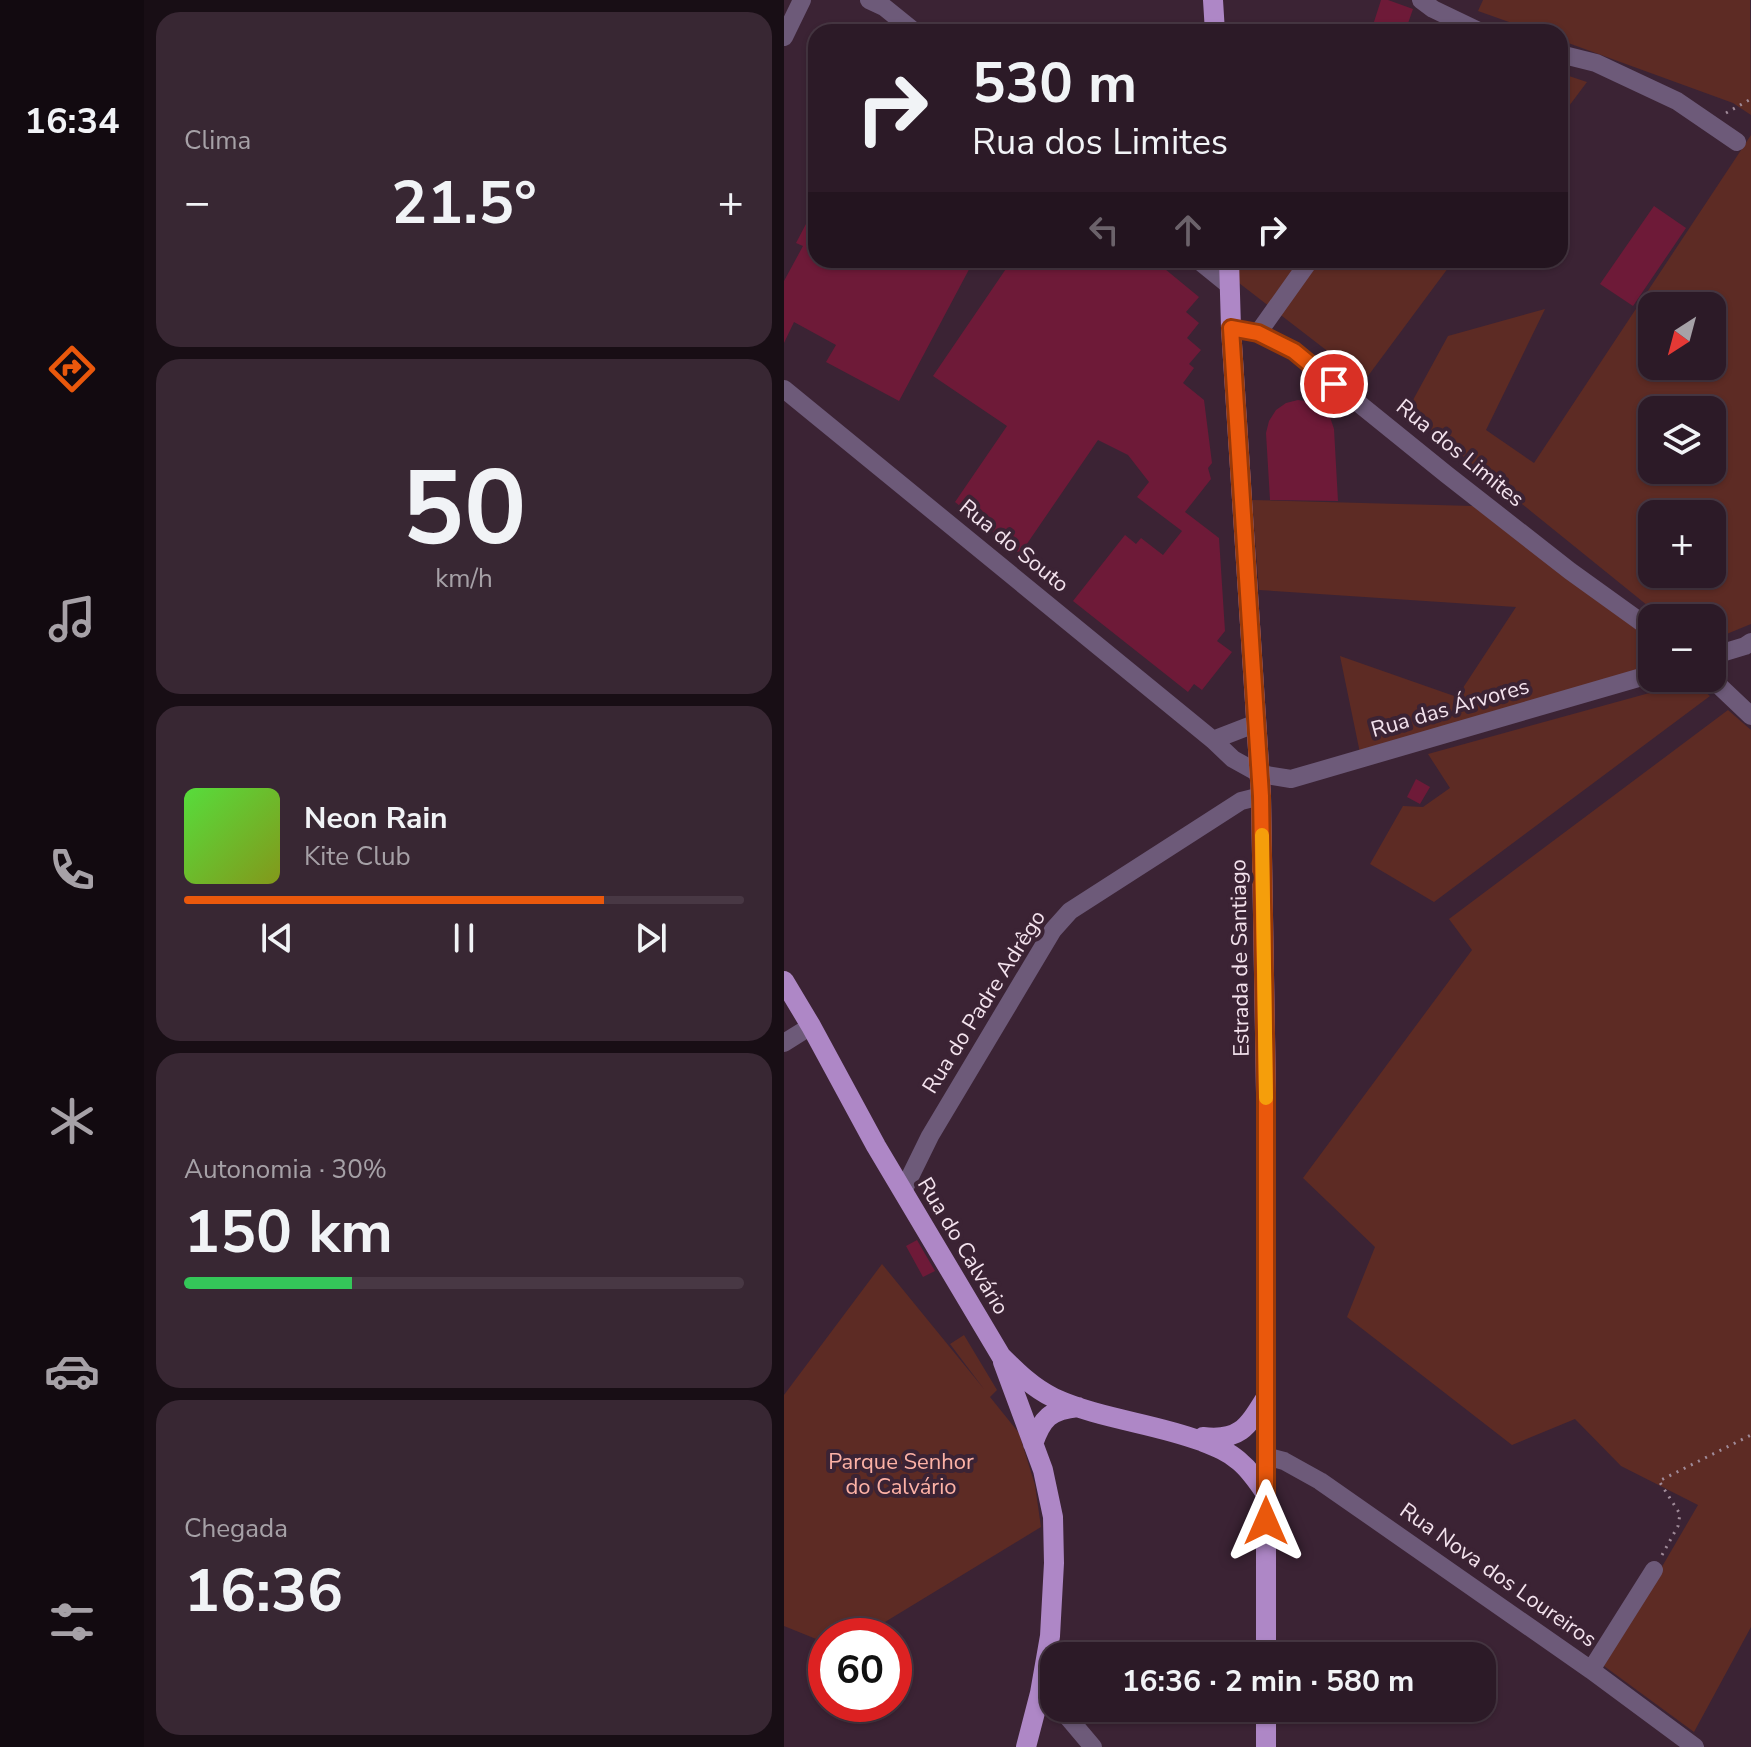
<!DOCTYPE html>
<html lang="pt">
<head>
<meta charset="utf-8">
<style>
	body { margin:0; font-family:"Nunito Sans",sans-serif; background:#382733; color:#f1f3f6; height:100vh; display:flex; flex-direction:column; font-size:30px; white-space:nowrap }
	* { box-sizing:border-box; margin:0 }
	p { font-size:26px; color:#a6a1a7 }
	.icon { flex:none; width:44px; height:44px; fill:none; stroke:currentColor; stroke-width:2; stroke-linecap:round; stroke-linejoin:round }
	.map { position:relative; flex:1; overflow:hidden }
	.panel { display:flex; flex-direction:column; gap:12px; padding:12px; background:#180e15; width:640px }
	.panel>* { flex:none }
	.guide { position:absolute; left:24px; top:24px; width:760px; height:244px; border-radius:24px; box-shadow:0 2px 6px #0004,0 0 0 2px #483844; background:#2c1a27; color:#f1f3f6; overflow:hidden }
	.needle { width:52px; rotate:216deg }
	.controls { position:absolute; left:854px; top:292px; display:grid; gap:16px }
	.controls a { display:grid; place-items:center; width:88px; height:88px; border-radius:16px; background:#2c1a27; box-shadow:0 2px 6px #0004,0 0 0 2px #483844; font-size:40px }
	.speed { position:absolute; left:24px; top:1618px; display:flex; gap:16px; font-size:40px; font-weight:700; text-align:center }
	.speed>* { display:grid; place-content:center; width:104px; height:104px; border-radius:50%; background:#2c1a27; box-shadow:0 2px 6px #0004,0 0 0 2px #483844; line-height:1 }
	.speed .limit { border:12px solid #d22; background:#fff; color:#111 }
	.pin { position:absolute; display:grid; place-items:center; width:68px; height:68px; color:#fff; margin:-34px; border:4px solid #fff; border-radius:50%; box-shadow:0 2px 8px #0007 }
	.me { position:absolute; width:88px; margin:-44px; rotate:0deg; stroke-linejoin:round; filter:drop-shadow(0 0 6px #0008) }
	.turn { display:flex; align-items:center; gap:28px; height:168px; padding:0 32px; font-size:36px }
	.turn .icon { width:104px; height:104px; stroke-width:2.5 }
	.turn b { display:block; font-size:56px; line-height:68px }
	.lanes { display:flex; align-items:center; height:76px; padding:0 32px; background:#0003; justify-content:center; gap:40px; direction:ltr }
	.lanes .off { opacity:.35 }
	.big { font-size:60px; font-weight:700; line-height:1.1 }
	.panel .card { flex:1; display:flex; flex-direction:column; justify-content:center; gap:12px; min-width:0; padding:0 28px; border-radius:24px; background:#382733 }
	.panel .dial { align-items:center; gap:0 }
	.dial b { font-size:104px; line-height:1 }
	.song { display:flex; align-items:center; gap:24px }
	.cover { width:96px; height:96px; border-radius:12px; background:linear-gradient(135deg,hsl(110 70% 55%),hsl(70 70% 35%)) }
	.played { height:8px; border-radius:4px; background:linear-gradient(90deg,#ea580c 75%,#483844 75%) }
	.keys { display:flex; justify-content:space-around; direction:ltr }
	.heat { display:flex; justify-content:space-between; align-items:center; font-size:44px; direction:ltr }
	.charge { height:12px; border-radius:6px; background:linear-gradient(90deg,#34c759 30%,#483844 0) }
	.trip { position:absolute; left:256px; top:1642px; width:456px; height:80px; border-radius:24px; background:#2c1a27; box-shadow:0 2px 6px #0004,0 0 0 2px #483844; font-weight:700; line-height:80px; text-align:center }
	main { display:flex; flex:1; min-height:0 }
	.menu { display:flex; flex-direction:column; width:144px; justify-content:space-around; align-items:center; background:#120a10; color:#a6a1a7 }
	.menu .icon { width:56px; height:56px }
	.menu .on { color:#ea580c }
	.menu b { font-size:36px; color:#f1f3f6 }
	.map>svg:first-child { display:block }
	.green { fill:#5d2b24; fill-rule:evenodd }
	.building { fill:#6e1a38 }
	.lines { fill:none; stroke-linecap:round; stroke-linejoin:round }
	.path { stroke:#a08b99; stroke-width:3; stroke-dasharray:2 6; stroke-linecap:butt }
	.minor { stroke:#6d5a79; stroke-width:18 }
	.major { stroke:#ae87c6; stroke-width:20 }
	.route-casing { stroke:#983908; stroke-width:20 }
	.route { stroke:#ea580c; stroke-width:14 }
	.slow { stroke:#f59e0b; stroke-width:14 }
	.labels { text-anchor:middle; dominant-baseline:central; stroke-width:8; stroke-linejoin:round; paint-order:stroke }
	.street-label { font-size:22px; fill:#f3e2ed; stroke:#3b2334 }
	.park-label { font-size:22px; fill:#fdb2a6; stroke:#3b2334 }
</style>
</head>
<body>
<main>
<nav class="menu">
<b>16:34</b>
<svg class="icon on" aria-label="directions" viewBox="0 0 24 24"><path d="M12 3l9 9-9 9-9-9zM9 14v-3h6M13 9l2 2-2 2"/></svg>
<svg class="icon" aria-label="music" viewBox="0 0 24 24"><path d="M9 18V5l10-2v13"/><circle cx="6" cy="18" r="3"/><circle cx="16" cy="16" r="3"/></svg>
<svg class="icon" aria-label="phone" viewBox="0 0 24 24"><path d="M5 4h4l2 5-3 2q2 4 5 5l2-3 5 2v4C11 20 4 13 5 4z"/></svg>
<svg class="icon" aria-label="climate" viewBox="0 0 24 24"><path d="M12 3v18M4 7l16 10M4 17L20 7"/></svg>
<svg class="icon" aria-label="car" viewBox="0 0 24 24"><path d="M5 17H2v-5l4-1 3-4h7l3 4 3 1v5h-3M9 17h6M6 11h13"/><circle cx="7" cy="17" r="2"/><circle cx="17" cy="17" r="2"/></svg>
<svg class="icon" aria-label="filters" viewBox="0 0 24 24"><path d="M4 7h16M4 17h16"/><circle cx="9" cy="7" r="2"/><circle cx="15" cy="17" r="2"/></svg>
</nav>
<section class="panel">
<div class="card"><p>Clima</p>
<div class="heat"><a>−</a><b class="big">21.5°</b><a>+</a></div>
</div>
<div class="card dial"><b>50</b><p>km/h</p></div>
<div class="card">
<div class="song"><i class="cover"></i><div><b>Neon Rain</b><p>Kite Club</p></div></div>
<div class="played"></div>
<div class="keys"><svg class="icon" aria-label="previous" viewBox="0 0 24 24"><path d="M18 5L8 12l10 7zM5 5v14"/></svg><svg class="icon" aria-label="pause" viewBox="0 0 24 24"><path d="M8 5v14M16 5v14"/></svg><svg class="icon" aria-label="next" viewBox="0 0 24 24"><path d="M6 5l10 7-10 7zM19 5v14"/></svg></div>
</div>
<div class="card"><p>Autonomia · 30%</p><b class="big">150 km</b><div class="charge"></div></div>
<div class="card"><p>Chegada</p><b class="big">16:36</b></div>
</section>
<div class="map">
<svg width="967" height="1747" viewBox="0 0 967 1747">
	<rect width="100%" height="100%" fill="#3b2334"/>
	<path class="green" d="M699,0H966L967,115L949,103L776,40V32H753L694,11Z
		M776,73L803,82L776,118Z
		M967,135V624L928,640V618H879L623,411L664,336L761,309L702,430L750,463ZM868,306H928V366H868ZM868,410H928V470H868ZM868,514H928V574H868Z
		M453,260H670L581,380L455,283Z
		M468,500L689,506L868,641V667L576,753L556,656L673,697L732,607L475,590Z
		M909,681L926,696L650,902L586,864L619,806L639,807L666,788L644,754Z
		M944,710L967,730V1627L910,1732L820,1666L914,1505L837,1466L791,1419L728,1445L563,1317L591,1247L519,1178L688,950L665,919Z
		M98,1264L200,1389L166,1344L180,1335L213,1390L206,1397L235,1433L251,1485L257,1527L78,1636H42V1643L0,1626V1395Z"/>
	<path class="building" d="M597,0H604L629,9L621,32H594L595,27L589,25Z
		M32,205V260H190L115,401L42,362L52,345L10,322L0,343V281L19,246L12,243Z
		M870,206L902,228L849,306L816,284Z
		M228,260H370L415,297L402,312L415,323L403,338L417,350L405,364L410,368L399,383L420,400L428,463L424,468L427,479L401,512L435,538L441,631L433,641L448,652L418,690L410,684L404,692L289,601L341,535L352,544L357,538L379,555L398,531L353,497L365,482L344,455L314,440L236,554L171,502L223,426L149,376Z
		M514,400L527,402L537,408L546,417L550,429L554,501L486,500L482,433L485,421L492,410L502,403Z
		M632,779L646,787L636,804L623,797Z
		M133,1240L151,1271L139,1277L122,1246Z"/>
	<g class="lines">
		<path class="path" d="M942,113L967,99
			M878,1555L894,1526L896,1514L875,1481L967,1435"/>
		<path class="minor" d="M85,0L100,7L131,32
			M637,0L649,9L697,32
			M0,37L18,0
			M776,54L812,63L893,101L953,142
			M414,260L446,286
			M447,328L474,333L510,351L662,474L786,571L868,630
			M474,333L526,260
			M0,389L429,740L449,759L476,774L507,779L868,674
			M928,656L961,646L967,642
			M927,678L967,716
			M429,740L473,723
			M0,1043L27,1026
			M119,1191L146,1136L269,930L286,911L384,848L457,801L477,796
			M481,1456L500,1461L536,1481L807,1670L911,1747
			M807,1670L870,1570
			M276,1708L309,1747"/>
		<path class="major" d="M429,0L431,32
			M445,260L447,328L477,796L482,1093V1656
			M0,981L27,1026L92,1146L217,1356C233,1372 249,1388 270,1398C316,1419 369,1423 417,1441C430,1446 444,1451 455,1461C466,1470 474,1482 482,1494
			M219,1362L259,1470L269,1517L270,1563L266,1636L256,1693L242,1747
			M419,1437C455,1441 463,1428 481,1399
			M249,1444C258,1418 266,1410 294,1407
			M482,1708V1747"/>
	</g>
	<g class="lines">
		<defs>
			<path id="route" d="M482,1521V1093L477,796L447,328L474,333L510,351L550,384"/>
		</defs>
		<use href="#route" class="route-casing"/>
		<use href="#route" class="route"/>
		<path class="slow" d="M478,835L482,1098"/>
	</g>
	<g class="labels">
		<g class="street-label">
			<text transform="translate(676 453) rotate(39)">Rua dos Limites</text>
			<text transform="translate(230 546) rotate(39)">Rua do Souto</text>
			<text transform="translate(666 708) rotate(-16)">Rua das Árvores</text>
			<text transform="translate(456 958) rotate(-91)">Estrada de Santiago</text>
			<text transform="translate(200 1002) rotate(-58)">Rua do Padre Adrêgo</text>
			<text transform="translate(179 1246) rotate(59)">Rua do Calvário</text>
			<text transform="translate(714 1575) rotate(35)">Rua Nova dos Loureiros</text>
		</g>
		<g class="park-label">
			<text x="117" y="1462">Parque Senhor<tspan x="117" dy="25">do Calvário</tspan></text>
		</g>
	</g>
</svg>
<div class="controls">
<a><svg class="needle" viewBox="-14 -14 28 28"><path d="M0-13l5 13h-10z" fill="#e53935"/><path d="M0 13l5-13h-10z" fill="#a6a1a7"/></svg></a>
<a><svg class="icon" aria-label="layers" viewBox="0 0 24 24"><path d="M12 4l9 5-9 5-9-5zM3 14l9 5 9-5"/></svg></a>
<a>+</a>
<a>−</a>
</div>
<div class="speed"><div class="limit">60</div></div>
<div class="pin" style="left:550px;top:384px;background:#d93025"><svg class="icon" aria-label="arrive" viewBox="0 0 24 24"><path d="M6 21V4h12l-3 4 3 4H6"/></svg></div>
<svg class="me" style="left:482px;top:1521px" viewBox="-20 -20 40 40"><path d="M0-17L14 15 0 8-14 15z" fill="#ea580c" stroke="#fff" stroke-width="4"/></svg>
<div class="trip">16:36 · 2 min · 580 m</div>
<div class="guide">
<div class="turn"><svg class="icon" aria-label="right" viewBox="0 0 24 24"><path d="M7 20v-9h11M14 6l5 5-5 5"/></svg><div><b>530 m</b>Rua dos Limites</div></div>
<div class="lanes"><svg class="icon off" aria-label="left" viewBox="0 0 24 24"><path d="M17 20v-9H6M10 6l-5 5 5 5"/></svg><svg class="icon off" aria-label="ahead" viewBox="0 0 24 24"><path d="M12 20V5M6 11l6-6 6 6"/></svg><svg class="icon" aria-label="right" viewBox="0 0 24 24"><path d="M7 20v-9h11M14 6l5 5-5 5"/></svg></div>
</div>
</div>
</main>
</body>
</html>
